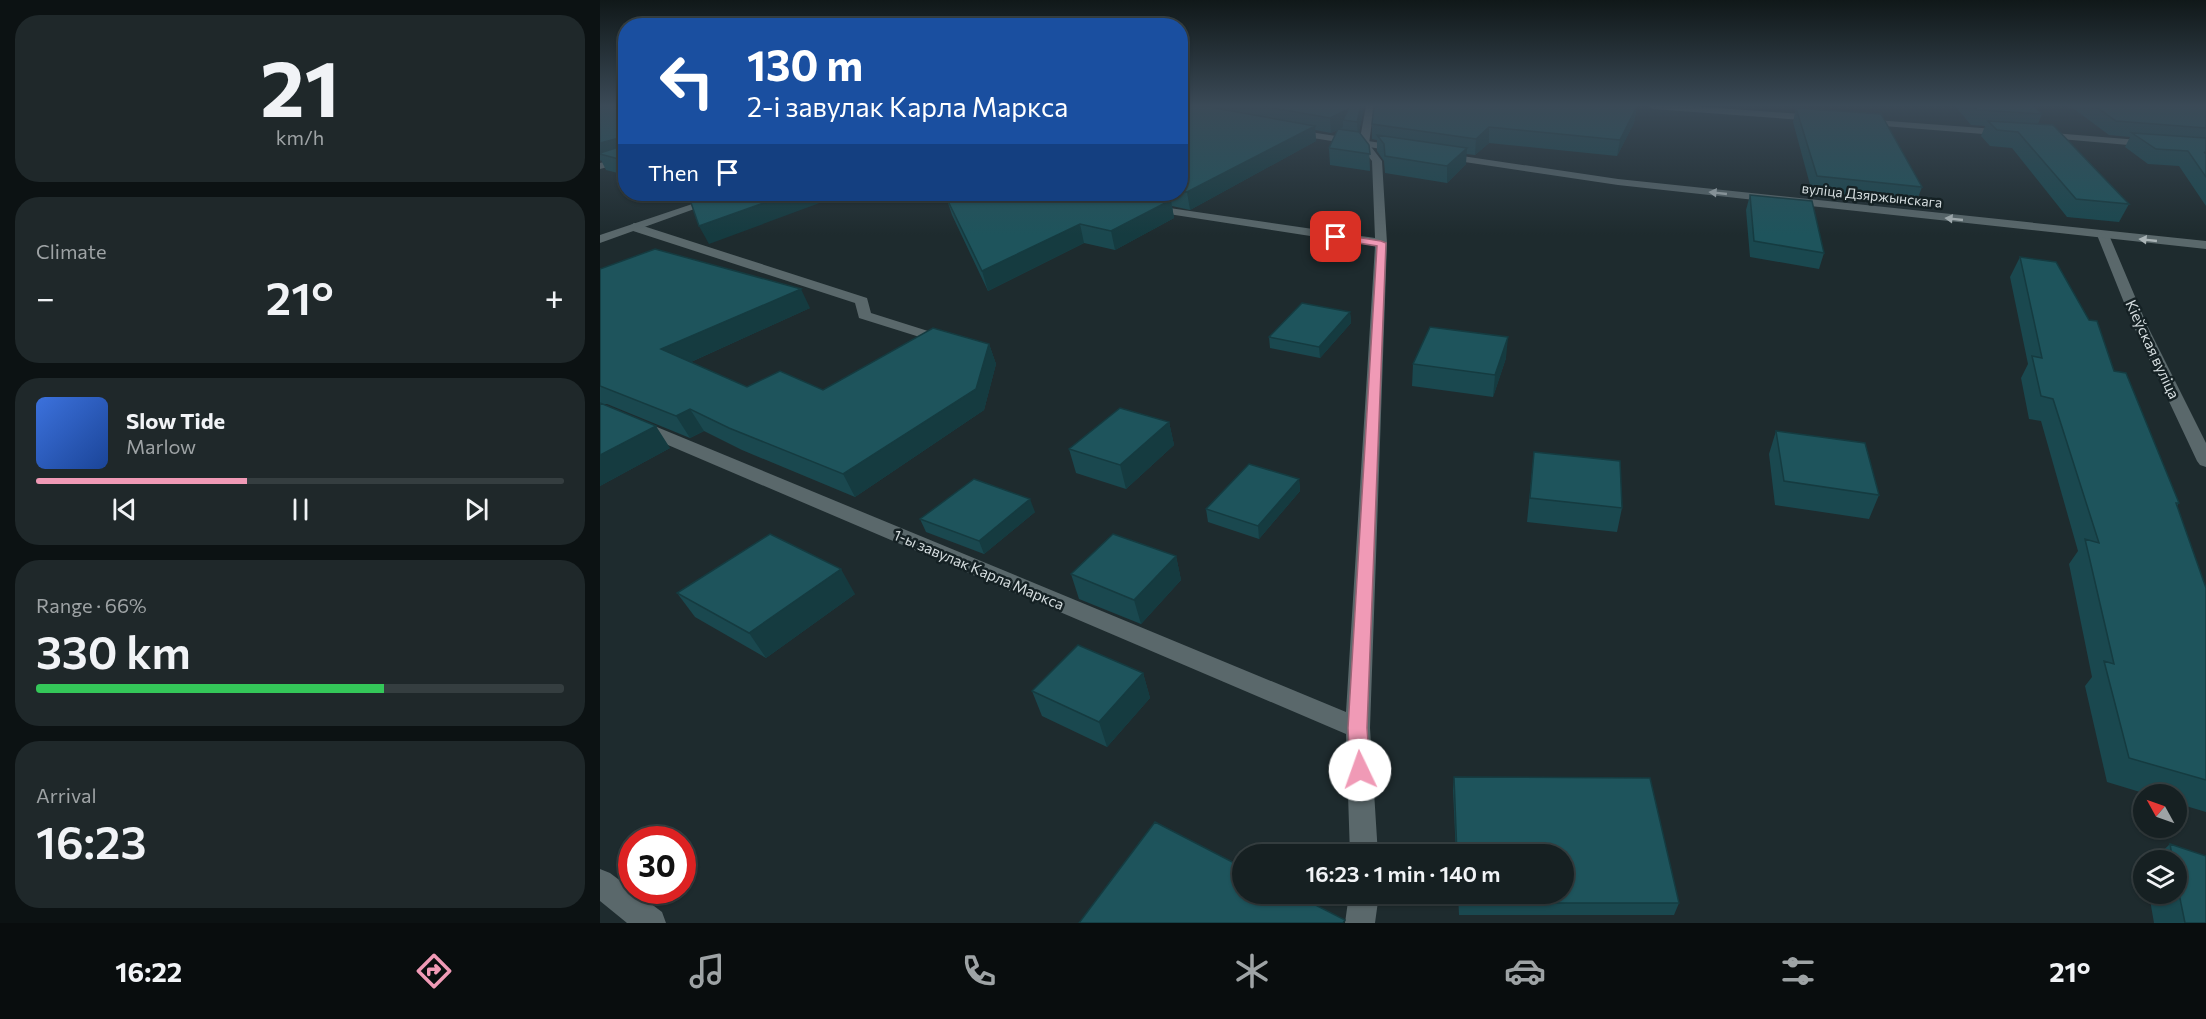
<!DOCTYPE html>
<html lang="en">
<head>
<meta charset="utf-8">
<style>
	body { margin:0; font-family:Commissioner,sans-serif; background:#1f282a; color:#f1f3f6; height:100vh; display:flex; flex-direction:column; font-size:22px; white-space:nowrap }
	* { box-sizing:border-box; margin:0 }
	p { font-size:20px; color:#9ea3a5 }
	.icon { flex:none; width:33px; height:33px; fill:none; stroke:currentColor; stroke-width:2; stroke-linecap:round; stroke-linejoin:round }
	.map { position:relative; flex:1; overflow:hidden }
	.sheet { display:flex; flex-direction:column; gap:15px; padding:15px; background:#0c1213; width:600px }
	.sheet>* { flex:none }
	.top-card { position:absolute; left:18px; top:18px; width:570px; height:183px; border-radius:24px; box-shadow:0 2px 4px #0004,0 0 0 2px #353e40; background:#1a4fa0; color:#fff; overflow:hidden }
	.needle { width:39px; rotate:310deg }
	.fabs { position:absolute; left:1533px; top:784px; display:grid; gap:12px }
	.fabs a { display:grid; place-items:center; width:54px; height:54px; border-radius:50%; background:#162022; box-shadow:0 2px 4px #0004,0 0 0 2px #353e40; font-size:30px }
	.speed { position:absolute; left:18px; top:826px; display:flex; gap:12px; font-size:30px; font-weight:700; text-align:center }
	.speed>* { display:grid; place-content:center; width:78px; height:78px; border-radius:50%; background:#162022; box-shadow:0 2px 4px #0004,0 0 0 2px #353e40; line-height:1 }
	.speed .limit { border:9px solid #d22; background:#fff; color:#111 }
	.pin { position:absolute; display:grid; place-items:center; width:51px; height:51px; color:#fff; margin:-26px; border-radius:12px; box-shadow:0 3px 9px #0006 }
	.me { position:absolute; width:66px; margin:-33px; rotate:357deg; stroke-linejoin:round; filter:drop-shadow(0 0 4px #0008) }
	.turn { display:flex; align-items:center; gap:21px; height:126px; padding:0 30px; font-size:27px }
	.turn .icon { width:78px; height:78px; stroke-width:2.5 }
	.turn b { display:block; font-size:42px; line-height:51px }
	.then { display:flex; align-items:center; height:57px; padding:0 30px; background:#0003; gap:12px; font-size:22px }
	.big { font-size:45px; font-weight:600; line-height:1.1 }
	.sheet .widget { flex:1; display:flex; flex-direction:column; justify-content:center; gap:9px; min-width:0; padding:0 21px; border-radius:24px; background:#1f282a }
	.sheet .dial { align-items:center; gap:0 }
	.dial b { font-size:78px; line-height:1 }
	.song { display:flex; align-items:center; gap:18px }
	.cover { width:72px; height:72px; border-radius:9px; background:linear-gradient(135deg,hsl(220 70% 55%),hsl(220 70% 35%)) }
	.played { height:6px; border-radius:3px; background:linear-gradient(90deg,#f09ab6 40%,#353e40 40%) }
	.keys { display:flex; justify-content:space-around; direction:ltr }
	.heat { display:flex; justify-content:space-between; align-items:center; font-size:33px; direction:ltr }
	.charge { height:9px; border-radius:4px; background:linear-gradient(90deg,#34c759 66%,#353e40 0) }
	.trip { position:absolute; left:632px; top:844px; width:342px; height:60px; border-radius:30px; background:#162022; box-shadow:0 2px 4px #0004,0 0 0 2px #353e40; font-weight:600; line-height:60px; text-align:center }
	.menu { display:flex; height:96px; justify-content:space-around; align-items:center; background:#090d0e; color:#9ea3a5 }
	.menu .icon { width:42px; height:42px }
	.menu .active { color:#f09ab6 }
	.menu b { font-size:27px; color:#f1f3f6 }
	main { display:flex; flex:1; min-height:0 }
	.map>svg:first-child { display:block }
	.lines { fill:none; stroke-linecap:round; stroke-linejoin:round }
	.lane { fill:#5a686b; fill-rule:evenodd }
	.street { fill:#5a686b; fill-rule:evenodd }
	.secondary { fill:#5a686b; fill-rule:evenodd }
	.wall { fill:#1a484f }
	.shaded-wall { fill:#153b40 }
	.building { fill:#1e545c; stroke:#153b40; stroke-width:1.5 }
	.oneway { fill:#aab4b6 }
	.route { fill:#f09ab6; stroke:#9c6476; stroke-width:1.5 }
	.labels { text-anchor:middle; dominant-baseline:central; stroke-width:5; stroke-linejoin:round; paint-order:stroke }
	.far-street-label { font-size:14px; fill:#d5dddf; stroke:#152124 }
	.street-label { font-size:15px; fill:#d5dddf; stroke:#152124 }
</style>
</head>
<body>
<main>
<section class="sheet">
<div class="widget dial"><b>21</b><p>km/h</p></div>
<div class="widget"><p>Climate</p>
<div class="heat"><a>−</a><b class="big">21°</b><a>+</a></div>
</div>
<div class="widget">
<div class="song"><i class="cover"></i><div><b>Slow Tide</b><p>Marlow</p></div></div>
<div class="played"></div>
<div class="keys"><svg class="icon" aria-label="previous" viewBox="0 0 24 24"><path d="M18 5L8 12l10 7zM5 5v14"/></svg><svg class="icon" aria-label="pause" viewBox="0 0 24 24"><path d="M8 5v14M16 5v14"/></svg><svg class="icon" aria-label="next" viewBox="0 0 24 24"><path d="M6 5l10 7-10 7zM19 5v14"/></svg></div>
</div>
<div class="widget"><p>Range · 66%</p><b class="big">330 km</b><div class="charge"></div></div>
<div class="widget"><p>Arrival</p><b class="big">16:23</b></div>
</section>
<div class="map">
<svg width="1606" height="923" viewBox="0 0 1606 923">
	<rect width="100%" height="100%" fill="#1e2b2e"/>
	<g class="lines">
		<path class="lane" d="M34,223L267,298L271,313L347,337L349,340L342,344L259,318L255,303L30,230L28,227Z"/>
		<path class="street" d="M766,106H774L769,144L782,161L787,243L770,728L778,855H750L746,734L0,416V405L6,406L746,712L775,246L549,211L543,208L549,205L775,238L772,161L759,144Z
			M1049,106H1091L1216,115L1220,118L1216,121L1053,109Z
			M1262,119L1408,130L1413,133L1408,136L1259,124L1257,122Z
			M1441,132L1551,141L1556,144L1551,147L1438,137V133Z
			M26,156V162L0,169V163Z
			M122,194H136L0,243V235Z
			M1503,231L1509,235L1547,325L1606,443V467L1600,465L1597,461L1533,325L1497,235Z
			M0,869L10,873L62,912L66,923H27L0,901Z
			M749,894H779L775,923H745Z"/>
		<path class="secondary" d="M691,129L800,146L805,149L800,152L688,134L686,132Z
			M842,153L1018,179L1606,241V249L1018,185L838,158V154Z"/>
	</g>
	<path class="wall" d="M0,106H26V175L6,170L1,160L0,161Z
		M580,106H764L759,132L769,145L770,171L730,165L729,148L738,130L731,133L715,130L716,141L590,210L572,206L574,218L515,250L484,243L388,291L352,215L346,197L355,194H580Z
		M1037,106L1034,123L1017,156L889,143L875,155L866,154V164L847,183L785,173L784,161L777,151V140L772,139V124Z
		M1355,106H1434L1442,114L1438,124L1529,204L1519,222L1467,217L1412,148L1390,146L1381,136L1385,126L1371,125Z
		M1470,106H1606V206L1579,166L1548,164L1525,147L1530,137L1509,135Z
		M1196,108L1322,187L1316,203L1212,192L1193,122Z
		M1150,195L1224,253L1219,269L1150,257L1146,210Z
		M1420,257L1514,371L1579,503L1577,506L1606,588V812L1576,803V795H1550L1507,782L1485,686L1492,677L1469,564L1478,551L1441,421L1429,419L1421,378L1428,364L1410,277Z
		M0,269L210,308L91,362L147,387L223,390L389,344L396,364L384,410L255,497L142,450L104,431L90,438L7,404H1L70,448L0,486Z
		M750,312L751,323L720,358L670,348L669,337Z
		M906,358L893,397L812,386L813,364Z
		M569,422L574,445L526,489L476,473L469,449Z
		M1176,431L1279,495L1269,519L1175,505L1169,454Z
		M934,452L1022,508L1017,532L927,522Z
		M699,479L700,491L659,539L608,522L606,509Z
		M435,512L384,554L326,532L320,519Z
		M576,556L581,580L541,624L479,599L471,574Z
		M77,593L255,594L166,658L95,617Z
		M543,673L550,698L507,747L442,716L432,691Z
		M854,777L1079,903L1074,915H859L858,894H963V855H856L853,790Z
		M1570,844L1606,923H1554L1549,894H1576V861H1552Z"/>
	<path class="shaded-wall" d="M761,106H764L758,137L757,122Z
		M1036,108L1034,123L1017,156L1020,140Z
		M748,109L743,120V127L731,133L730,118Z
		M715,126L716,141L590,210L587,192Z
		M889,127V143L875,155L876,139Z
		M19,138L26,151L0,154V143Z
		M867,148L866,164L847,183V166Z
		M189,194H244L109,244L99,226Z
		M571,200L574,218L515,250L511,231Z
		M480,224L484,243L388,291L382,271Z
		M201,289L210,308L73,370L61,349Z
		M750,312L751,323L720,358L719,347Z
		M908,337L906,358L893,397L895,375Z
		M389,344L396,364L384,410L255,497L243,474Z
		M90,409L104,431L90,438L76,416Z
		M569,422L574,445L526,489L520,465Z
		M56,426L70,448L0,486V455Z
		M699,479L700,491L659,539L658,526Z
		M430,499L435,512L384,554L379,541Z
		M576,556L581,580L541,624L534,600Z
		M241,569L255,594L166,658L149,633Z
		M543,673L550,698L507,747L499,722Z"/>
	<path class="building" d="M0,106H26V161L0,154V153L19,147V138L0,143Z
		M580,106H604L715,126L587,192L580,191Z
		M661,106H761L757,122L743,120L748,109L730,118Z
		M774,106H1037L1020,140L889,127L876,139L772,124Z
		M1374,106H1434L1442,114L1377,110Z
		M1495,106H1606V128L1516,121Z
		M1196,108L1281,114L1322,187L1217,176Z
		M1388,121L1453,125L1529,204L1476,199L1418,132L1397,130Z
		M738,129L759,132L769,145L770,154L729,148Z
		M1532,133L1606,138V153L1604,152L1606,154V177L1588,151L1556,149Z
		M777,135L867,148L847,166L785,156L784,144Z
		M88,194H189L99,226Z
		M355,194H537L571,200L511,231L480,224L382,271L346,197Z
		M1150,195L1212,201L1224,253L1154,241Z
		M55,249L201,289L61,349L147,387L180,371L223,390L333,328L389,344L376,389L243,474L129,428L90,409L76,416L0,386V269Z
		M1420,257L1456,262L1489,320L1497,321L1514,371L1526,373L1579,503H1576L1606,588V780L1529,758L1504,661L1514,664L1485,539L1499,543L1453,399L1441,396L1432,356L1442,358Z
		M702,303L750,312L719,347L669,337Z
		M830,327L908,337L895,375L813,364Z
		M0,403L56,426L0,455Z
		M520,408L569,422L520,465L469,449Z
		M1176,431L1265,443L1279,495L1184,481Z
		M934,452L1020,461L1022,508L930,498Z
		M649,464L699,479L658,526L606,509Z
		M374,479L430,499L379,541L320,519Z
		M170,534L241,569L149,633L77,593Z
		M513,534L576,556L534,600L471,574Z
		M478,645L543,673L499,722L432,691Z
		M854,777L1050,778L1079,903H860L859,894H963V855H857Z
		M555,822L642,867V894H694L745,920L743,923H479Z
		M1570,844L1606,856V923H1585L1576,879V861H1573Z"/>
	<defs><path id="oneway-solid" d="M-6-.8H1V-3.2L6.5 0L1 3.2V.8H-6Z" transform="scale(1.5)"/></defs>
	<g class="oneway">
		<use href="#oneway-solid" transform="translate(1118 193) rotate(-174)"/>
		<use href="#oneway-solid" transform="translate(1354 219) rotate(-174)"/>
		<use href="#oneway-solid" transform="translate(1548 240) rotate(-174)"/>
	</g>
	<linearGradient id="sky" x2="0" y2="1"><stop stop-color="#101819"/><stop offset="0.45" stop-color="#3b4a57"/><stop offset="1" stop-color="#3b4a57" stop-opacity="0"/></linearGradient>
	<rect width="1606" height="235" fill="url(#sky)"/>
	<path class="route" d="M736,234L781,241L786,243L767,728L770,770L767,776L760,779L753,776L750,770L748,728L777,246L733,239V235Z"/>
	<g class="labels">
		<g class="far-street-label">
			<text transform="translate(1272 195) rotate(6)">вуліца Дзяржынскага</text>
		</g>
		<g class="street-label">
			<text transform="translate(1553 349) rotate(65)">Кіеўская вуліца</text>
			<text transform="translate(379 569) rotate(23)">1-ы завулак Карла Маркса</text>
		</g>
	</g>
</svg>
<div class="fabs">
<a><svg class="needle" viewBox="-14 -14 28 28"><path d="M0-13l5 13h-10z" fill="#e53935"/><path d="M0 13l5-13h-10z" fill="#9ea3a5"/></svg></a>
<a><svg class="icon" aria-label="layers" viewBox="0 0 24 24"><path d="M12 4l9 5-9 5-9-5zM3 14l9 5 9-5"/></svg></a>
</div>
<div class="speed"><div class="limit">30</div></div>
<div class="pin" style="left:736px;top:237px;background:#d93025"><svg class="icon" aria-label="arrive" viewBox="0 0 24 24"><path d="M6 21V4h12l-3 4 3 4H6"/></svg></div>
<svg class="me" style="left:760px;top:770px" viewBox="-20 -20 40 40"><circle r="19" fill="#fff"/><path d="M0-13L10 11 0 6-10 11z" fill="#f09ab6"/></svg>
<div class="trip">16:23 · 1 min · 140 m</div>
<div class="top-card">
<div class="turn"><svg class="icon" aria-label="left" viewBox="0 0 24 24"><path d="M17 20v-9H6M10 6l-5 5 5 5"/></svg><div><b>130 m</b>2-і завулак Карла Маркса</div></div>
<div class="then">Then<svg class="icon" aria-label="arrive" viewBox="0 0 24 24"><path d="M6 21V4h12l-3 4 3 4H6"/></svg></div>
</div>
</div>
</main>
<nav class="menu">
<b>16:22</b>
<svg class="icon active" aria-label="directions" viewBox="0 0 24 24"><path d="M12 3l9 9-9 9-9-9zM9 14v-3h6M13 9l2 2-2 2"/></svg>
<svg class="icon" aria-label="music" viewBox="0 0 24 24"><path d="M9 18V5l10-2v13"/><circle cx="6" cy="18" r="3"/><circle cx="16" cy="16" r="3"/></svg>
<svg class="icon" aria-label="phone" viewBox="0 0 24 24"><path d="M5 4h4l2 5-3 2q2 4 5 5l2-3 5 2v4C11 20 4 13 5 4z"/></svg>
<svg class="icon" aria-label="climate" viewBox="0 0 24 24"><path d="M12 3v18M4 7l16 10M4 17L20 7"/></svg>
<svg class="icon" aria-label="car" viewBox="0 0 24 24"><path d="M5 17H2v-5l4-1 3-4h7l3 4 3 1v5h-3M9 17h6M6 11h13"/><circle cx="7" cy="17" r="2"/><circle cx="17" cy="17" r="2"/></svg>
<svg class="icon" aria-label="filters" viewBox="0 0 24 24"><path d="M4 7h16M4 17h16"/><circle cx="9" cy="7" r="2"/><circle cx="15" cy="17" r="2"/></svg>
<b>21°</b>
</nav>
</body>
</html>
